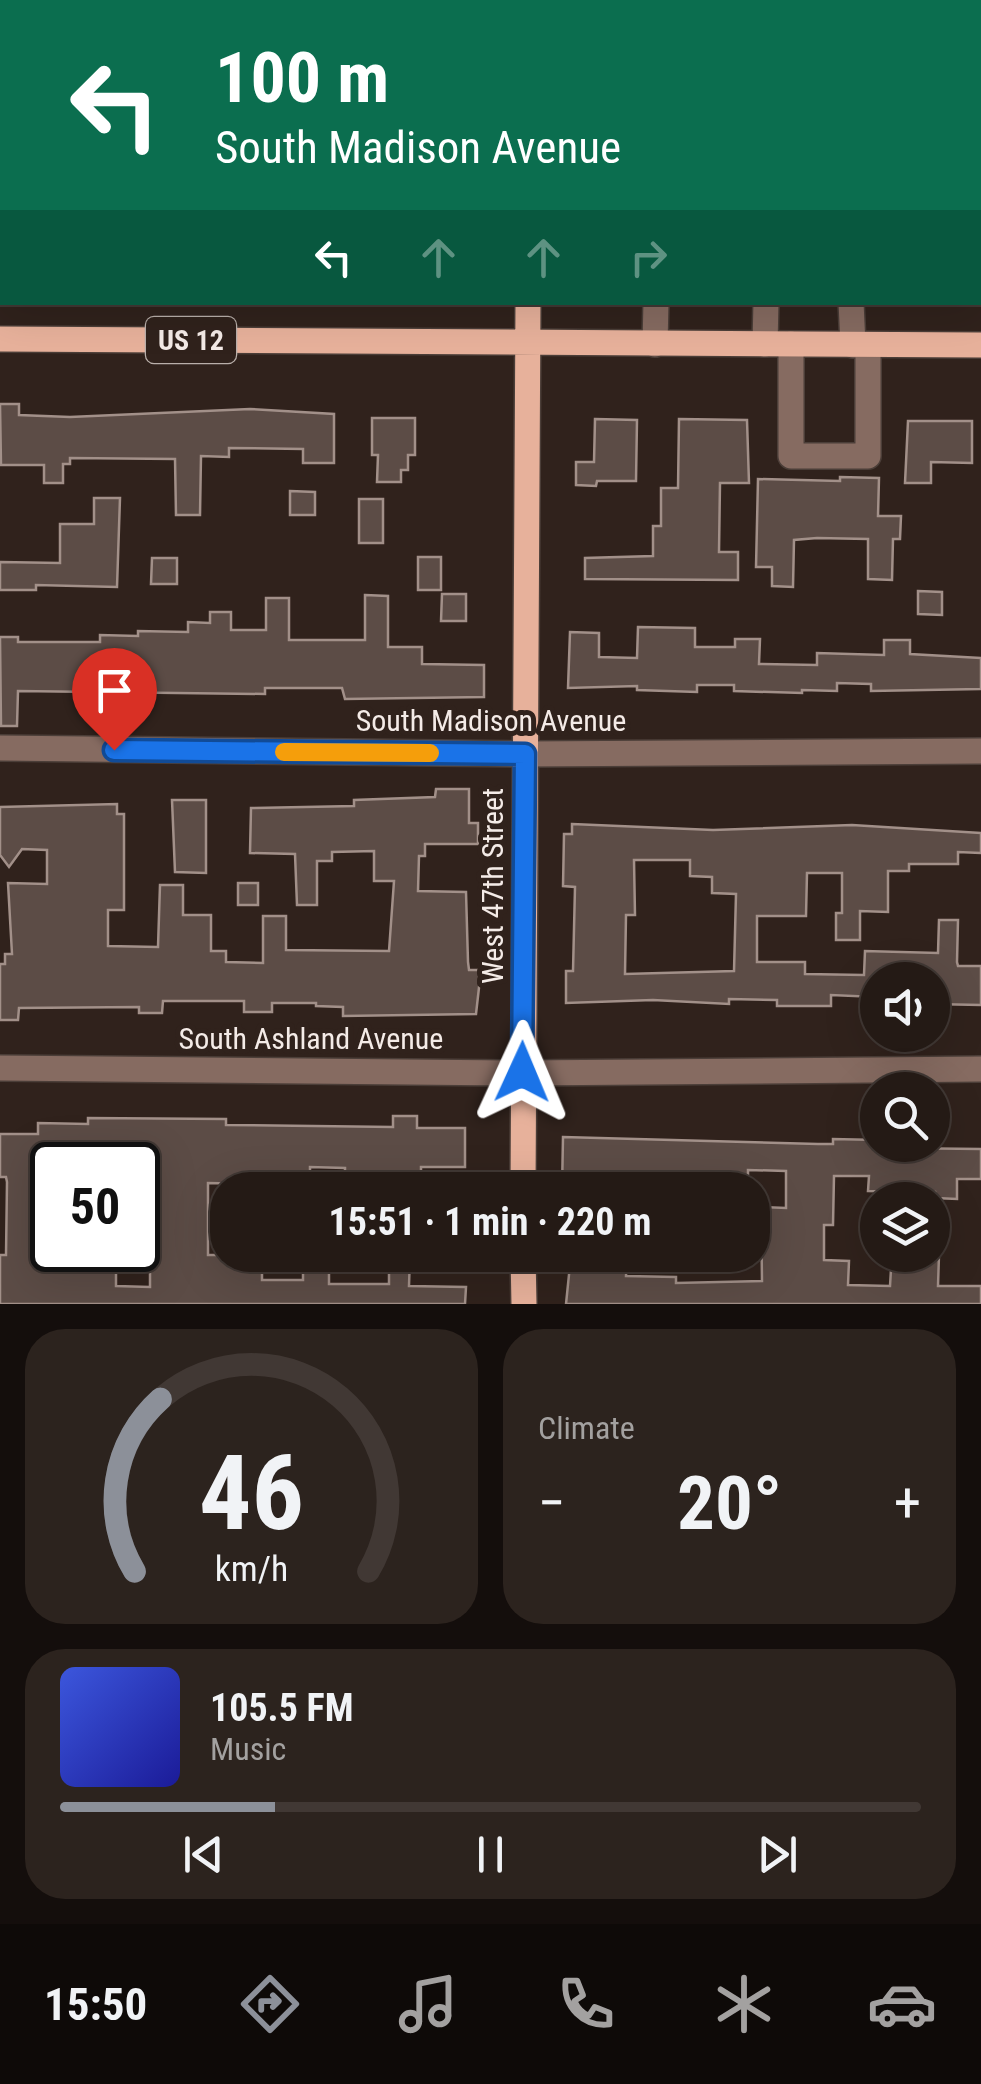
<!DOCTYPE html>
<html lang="en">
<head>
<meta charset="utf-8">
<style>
	body { margin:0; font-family:"Roboto Condensed",sans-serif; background:#2c231e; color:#f1f3f6; height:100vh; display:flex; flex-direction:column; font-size:38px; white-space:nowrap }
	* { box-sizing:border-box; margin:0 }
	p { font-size:32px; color:#a3a1a0 }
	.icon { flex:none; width:55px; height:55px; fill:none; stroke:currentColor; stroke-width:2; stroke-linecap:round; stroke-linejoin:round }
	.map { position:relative; height:1304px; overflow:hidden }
	.panel { display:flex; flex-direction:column; gap:25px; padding:25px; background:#140e0c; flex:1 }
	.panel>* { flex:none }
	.banner { position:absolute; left:0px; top:0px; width:982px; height:305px; box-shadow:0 10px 40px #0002,0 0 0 2px #413834; background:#0b6e4f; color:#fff; overflow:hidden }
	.controls { position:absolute; left:860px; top:962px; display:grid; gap:20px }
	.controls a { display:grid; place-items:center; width:90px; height:90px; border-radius:50%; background:#241a15; box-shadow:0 10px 40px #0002,0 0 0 2px #413834; font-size:50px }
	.speed { position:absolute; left:30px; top:1142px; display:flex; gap:20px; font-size:50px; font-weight:700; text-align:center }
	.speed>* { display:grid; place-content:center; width:130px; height:130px; border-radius:50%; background:#241a15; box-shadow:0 10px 40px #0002,0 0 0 2px #413834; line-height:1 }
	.speed .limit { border:5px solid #111; border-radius:15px; background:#fff; color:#111 }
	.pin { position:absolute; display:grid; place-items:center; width:85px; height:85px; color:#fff; margin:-102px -42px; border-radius:50% 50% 50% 0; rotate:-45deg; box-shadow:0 0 10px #0007 }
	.pin .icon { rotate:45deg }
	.me { position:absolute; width:110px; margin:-55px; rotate:1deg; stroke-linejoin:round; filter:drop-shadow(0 0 8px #0008) }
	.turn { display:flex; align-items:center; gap:35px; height:210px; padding:0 50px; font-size:45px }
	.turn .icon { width:130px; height:130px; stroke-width:2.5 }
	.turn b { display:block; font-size:70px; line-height:85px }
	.lanes { display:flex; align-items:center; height:95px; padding:0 50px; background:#0003; justify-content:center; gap:50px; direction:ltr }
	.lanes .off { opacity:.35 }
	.big { font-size:75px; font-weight:700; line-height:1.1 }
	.panel .tile { flex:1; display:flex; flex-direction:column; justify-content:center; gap:15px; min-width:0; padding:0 35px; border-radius:40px; background:#2c231e }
	.panel .dial { align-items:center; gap:0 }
	.dial svg { height:260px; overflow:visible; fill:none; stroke:#413834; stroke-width:7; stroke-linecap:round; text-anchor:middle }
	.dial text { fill:#f1f3f6; stroke:none }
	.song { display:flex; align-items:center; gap:30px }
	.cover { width:120px; height:120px; border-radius:15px; background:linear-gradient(135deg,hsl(230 70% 55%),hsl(240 70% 35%)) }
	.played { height:10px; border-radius:5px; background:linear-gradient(90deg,#8c9099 25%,#413834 25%) }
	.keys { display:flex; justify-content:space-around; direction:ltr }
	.heat { display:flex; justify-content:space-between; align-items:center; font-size:55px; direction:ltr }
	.panel .tiles { flex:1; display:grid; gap:25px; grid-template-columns:1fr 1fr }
	.tile:last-child { grid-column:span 2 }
	.trip { position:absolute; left:210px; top:1172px; width:560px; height:100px; border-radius:40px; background:#241a15; box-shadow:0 10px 40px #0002,0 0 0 2px #413834; font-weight:700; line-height:100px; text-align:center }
	.menu { display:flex; height:160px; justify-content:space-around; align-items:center; background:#0e0a08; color:#a3a1a0 }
	.menu .icon { width:70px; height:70px }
	.menu .on { color:#8c9099 }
	.menu b { font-size:45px; color:#f1f3f6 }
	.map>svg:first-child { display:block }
	.building { fill:#5c4c46; stroke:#a29089; stroke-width:2.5; fill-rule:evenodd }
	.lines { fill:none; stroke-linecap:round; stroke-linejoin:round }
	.minor-casing { stroke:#4b3e38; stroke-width:28 }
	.major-casing { stroke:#4b3e38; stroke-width:28 }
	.minor { stroke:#866b61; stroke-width:25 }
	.major { stroke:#e7b19b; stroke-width:25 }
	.route-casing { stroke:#114b97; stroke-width:25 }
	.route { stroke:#1a73e8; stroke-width:18 }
	.slow { stroke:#f59e0b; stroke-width:18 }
	.labels { text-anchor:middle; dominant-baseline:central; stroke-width:10; stroke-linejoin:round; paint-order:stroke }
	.shield { fill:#30221c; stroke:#b9afaa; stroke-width:2.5 }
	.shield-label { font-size:28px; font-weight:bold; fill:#f4ebe7 }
	.street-label { font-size:30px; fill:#f4ebe7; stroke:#30221c }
</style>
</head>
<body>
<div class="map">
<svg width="981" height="1304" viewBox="0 0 981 1304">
	<rect width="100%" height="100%" fill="#30221c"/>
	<path class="building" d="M0,404H19V415L70,417L250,409L334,414V463H303V449L229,448V457L201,456L200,515H176L175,459L70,458V464H63V483H44V465H1Z
		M372,418H415V455H408V470H401V482H377L378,455H372Z
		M595,419L637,420L636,481H597L596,486L576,485V462H594Z
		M679,419L747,420L749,483H720L719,552H738V580L585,579V558L653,556V526H661V488H678Z
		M908,421H972V463L931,462V483H905Z
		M840,477L879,478L878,516H901L900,539H893L892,580L868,579V539L817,538L794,540L793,587L772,586V567H756L758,479L840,481Z
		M290,491L315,492V515H290Z
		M94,498H120L117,587L36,585V590H0V562L60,563V524H94Z
		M359,499H383V543H359Z
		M418,557H441V590H418Z
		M152,558H177V584H151Z
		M918,591L942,592V615L918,614Z
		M442,594H466V621H441Z
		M365,595L388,596V647H422V664L484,665V697L345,699L342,688H265V694L18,691L17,726H1L0,637H18V642H100V635L138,636V631L188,632V622L210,623V612H231V630H266V598H289V640H365Z
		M638,627L695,628V647H735V639H760L759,664L817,665V653L884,655V640H910V654L981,658V689L871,691V684L837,683V691L802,690V693L734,691V685H697V692L637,690V686L568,688L570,632L599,633V657L637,658Z
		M436,789H469V823H478V844H425V856H419L418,891L466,892L468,962L469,970H481L476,1014L343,1016V1007L316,1006V1003H272V1012H244V1001H163L162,1013H139V1007L19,1008L18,1020H0V964H5V954H12L8,883L47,884V850L22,849L9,867L0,855V807L117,804V814H124V910H108V946L158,947L160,885H183V915H211V951H226V962L263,963V916H286V950L389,951L394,881H374V851L332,852V861H317V905H297L295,854L250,853L251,808L354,806V800L435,797Z
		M172,800H206V873L175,872Z
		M572,824L713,830L852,825L981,833V853L958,852V864H909V871H888V912L860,911V940H836V913H842V873H807L806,916H757V962H805V974L864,975L865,951L938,953L939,920H958L957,962L958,966H981V1005L932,1004V980H876V997L831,995V1006H777V1000L729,999V1004L653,1000L566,1003V971H573L575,887L563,886L564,834H572ZM634,860H690V876L712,877V893L736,894L734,971L625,974L626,915H635Z
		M238,883H258V905H238Z
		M393,1116H417V1128H465V1167H421V1179H382V1188H359V1176L345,1175V1168L310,1167V1183H279V1188H256V1184L208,1183V1255H262V1280H303V1255H329V1284H389V1255H410L409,1286L466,1287L465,1304H0V1255H6L7,1182L6,1177H0V1134H38V1123L88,1124V1118L226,1119V1125L393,1127ZM52,1165H146V1199H138V1253H150V1287L116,1286V1250H52Z
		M563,1137L818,1144H833V1139L878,1140V1145H892V1148L981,1149V1179H957V1199L935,1198V1192L868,1191L869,1176H834L833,1225H824V1260L849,1261L848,1285L890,1286L891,1269H915V1255H939L938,1286H981V1304H566L571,1255H627L626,1276L676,1277V1283L762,1281L761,1207L786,1208V1171L748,1170V1190H728L729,1173H694L693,1186L689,1190H562Z"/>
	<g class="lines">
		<defs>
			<path id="minor" d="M532,1L952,2
				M980,3H981
				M851,302L853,345
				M655,344L656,302
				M765,344L766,302
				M791,344V456H868V345
				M0,748L525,754L981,751
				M0,1068L523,1073L981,1069"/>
			<path id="major" d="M532,2V0
				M0,339L981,345
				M523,1190L528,302
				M523,1255L524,1304"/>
		</defs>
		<use href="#minor" class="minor-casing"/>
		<use href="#major" class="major-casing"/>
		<use href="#minor" class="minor"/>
		<use href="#major" class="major"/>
	</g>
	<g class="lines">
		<defs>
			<path id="route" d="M114,750L525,754L522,1072"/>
		</defs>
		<use href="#route" class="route-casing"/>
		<use href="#route" class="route"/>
		<path class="slow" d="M284,752L430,753"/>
	</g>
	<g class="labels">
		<rect class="shield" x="146" y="317" width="90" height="46" rx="8"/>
		<g class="shield-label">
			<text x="191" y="340">US 12</text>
		</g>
		<g class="street-label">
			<text x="491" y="720">South Madison Avenue</text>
			<text transform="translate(492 886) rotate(-90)">West 47th Street</text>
			<text x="311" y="1038">South Ashland Avenue</text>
		</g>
	</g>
</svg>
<div class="controls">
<a><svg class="icon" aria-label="sound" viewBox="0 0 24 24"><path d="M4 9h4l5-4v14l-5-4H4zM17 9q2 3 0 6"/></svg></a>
<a><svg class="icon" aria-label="search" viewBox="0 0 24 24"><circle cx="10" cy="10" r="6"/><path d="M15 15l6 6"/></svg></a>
<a><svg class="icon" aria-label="layers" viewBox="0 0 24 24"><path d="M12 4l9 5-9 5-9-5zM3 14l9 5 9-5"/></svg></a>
</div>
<div class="speed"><div class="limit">50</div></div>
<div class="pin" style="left:114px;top:750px;background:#d93025"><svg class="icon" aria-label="arrive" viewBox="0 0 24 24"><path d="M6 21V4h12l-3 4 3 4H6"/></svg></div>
<svg class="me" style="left:522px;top:1072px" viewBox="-20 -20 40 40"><path d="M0-17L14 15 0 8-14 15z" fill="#1a73e8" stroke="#fff" stroke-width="4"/></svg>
<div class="trip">15:51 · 1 min · 220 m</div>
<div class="banner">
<div class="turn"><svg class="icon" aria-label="left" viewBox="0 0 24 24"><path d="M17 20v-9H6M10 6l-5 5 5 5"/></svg><div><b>100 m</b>South Madison Avenue</div></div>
<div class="lanes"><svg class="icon" aria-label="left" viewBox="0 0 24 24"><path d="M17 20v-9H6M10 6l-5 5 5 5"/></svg><svg class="icon off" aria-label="ahead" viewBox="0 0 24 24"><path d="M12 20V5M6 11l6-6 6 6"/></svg><svg class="icon off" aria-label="ahead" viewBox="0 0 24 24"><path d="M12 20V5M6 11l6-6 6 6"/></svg><svg class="icon off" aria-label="right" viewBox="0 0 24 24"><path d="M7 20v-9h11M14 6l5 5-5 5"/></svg></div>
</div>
</div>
<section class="panel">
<div class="tiles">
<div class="tile dial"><svg viewBox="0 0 100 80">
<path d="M14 69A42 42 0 1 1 86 69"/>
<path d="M14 69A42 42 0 0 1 22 16" stroke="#8c9099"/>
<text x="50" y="56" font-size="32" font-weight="700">46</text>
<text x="50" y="72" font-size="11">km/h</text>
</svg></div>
<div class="tile"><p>Climate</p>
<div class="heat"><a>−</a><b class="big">20°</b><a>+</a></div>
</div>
<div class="tile">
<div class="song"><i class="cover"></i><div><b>105.5 FM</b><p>Music</p></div></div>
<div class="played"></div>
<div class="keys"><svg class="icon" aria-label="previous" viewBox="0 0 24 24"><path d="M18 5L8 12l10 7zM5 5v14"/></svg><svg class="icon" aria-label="pause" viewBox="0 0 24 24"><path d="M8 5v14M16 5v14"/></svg><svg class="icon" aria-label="next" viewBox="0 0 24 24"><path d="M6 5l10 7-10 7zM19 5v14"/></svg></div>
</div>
</div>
</section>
<nav class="menu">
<b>15:50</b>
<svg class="icon on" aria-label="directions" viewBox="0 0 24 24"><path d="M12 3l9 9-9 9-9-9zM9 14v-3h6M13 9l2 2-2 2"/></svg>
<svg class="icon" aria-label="music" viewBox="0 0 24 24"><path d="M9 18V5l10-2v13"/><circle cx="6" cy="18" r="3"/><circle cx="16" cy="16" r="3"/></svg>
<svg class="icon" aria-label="phone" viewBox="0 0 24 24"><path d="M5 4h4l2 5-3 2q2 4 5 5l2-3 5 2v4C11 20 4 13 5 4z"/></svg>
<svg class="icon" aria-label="climate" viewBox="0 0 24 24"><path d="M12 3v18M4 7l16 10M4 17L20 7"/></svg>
<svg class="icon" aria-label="car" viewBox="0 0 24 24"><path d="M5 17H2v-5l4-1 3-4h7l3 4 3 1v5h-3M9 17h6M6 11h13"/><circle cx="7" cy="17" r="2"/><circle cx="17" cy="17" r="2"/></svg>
</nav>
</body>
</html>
